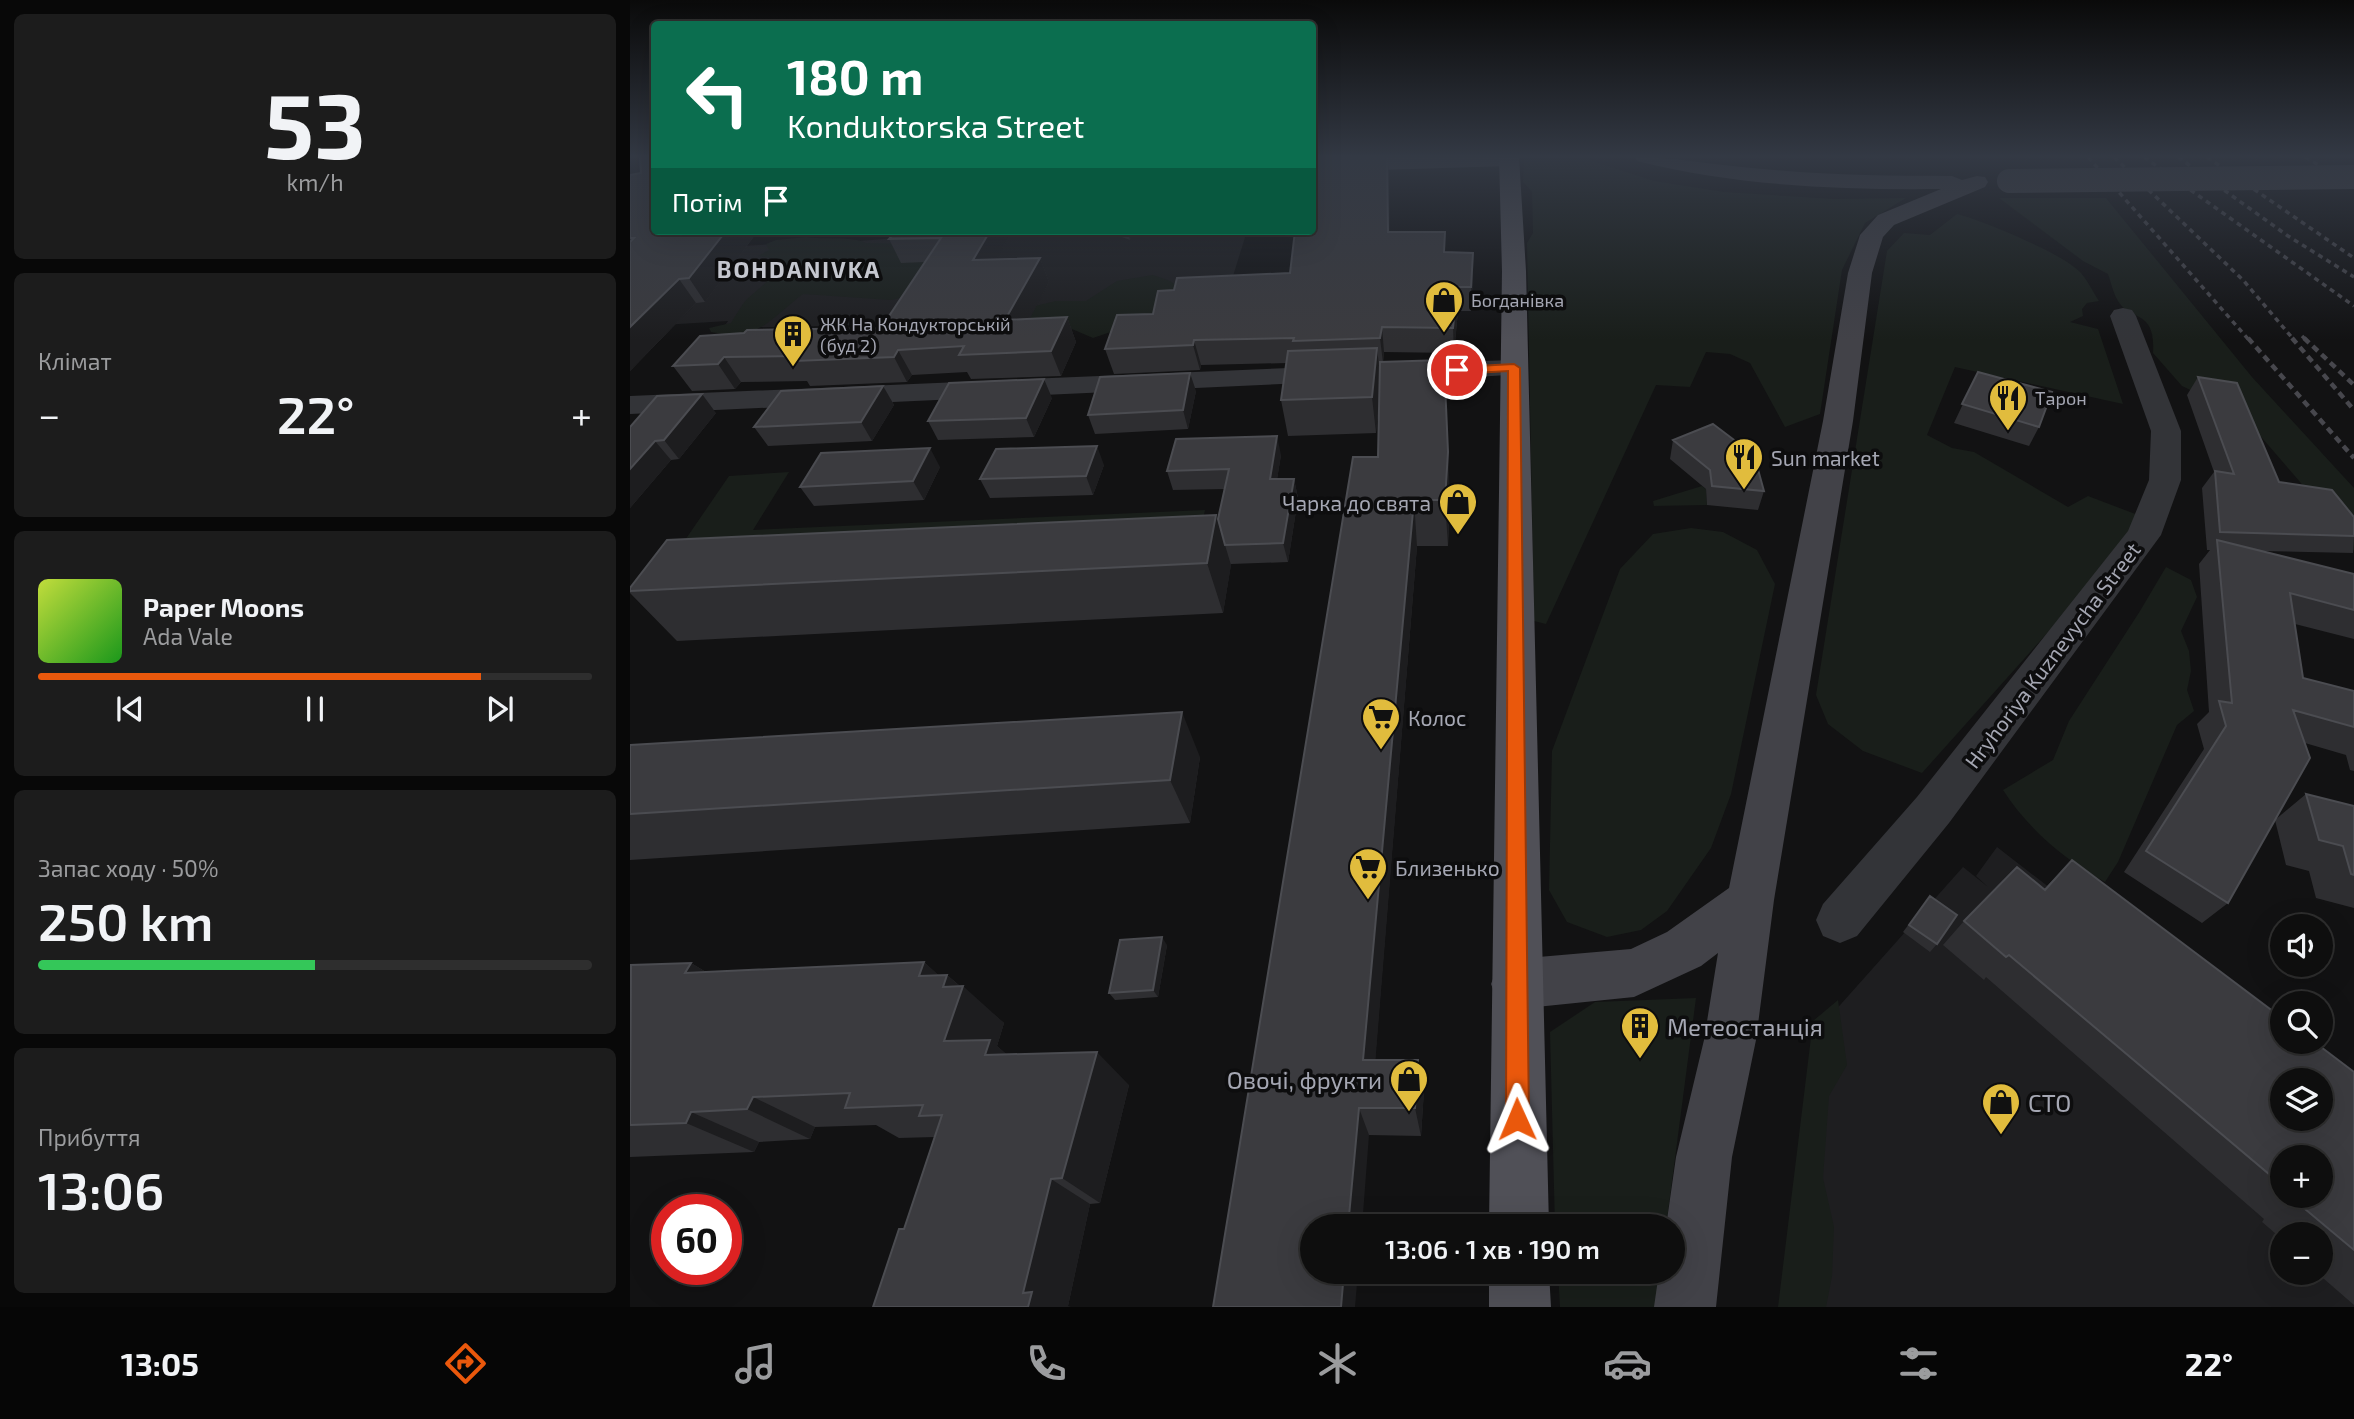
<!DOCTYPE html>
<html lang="uk">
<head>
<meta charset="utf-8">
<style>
	body { margin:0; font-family:"Exo 2",sans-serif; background:#1c1c1c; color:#f1f3f6; height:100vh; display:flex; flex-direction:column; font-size:26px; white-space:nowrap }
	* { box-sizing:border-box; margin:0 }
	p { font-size:23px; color:#9b9c9e }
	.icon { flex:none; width:38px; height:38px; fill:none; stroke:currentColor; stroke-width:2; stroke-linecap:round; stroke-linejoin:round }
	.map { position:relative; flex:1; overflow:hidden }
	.sheet { display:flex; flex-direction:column; gap:14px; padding:14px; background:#080808; width:630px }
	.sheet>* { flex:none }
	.guide { position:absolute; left:21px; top:21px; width:665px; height:214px; border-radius:7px; box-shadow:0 7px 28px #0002,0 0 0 2px #2e2e2e; background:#0b6e4f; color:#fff; overflow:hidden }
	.tools { position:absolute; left:1640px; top:914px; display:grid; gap:14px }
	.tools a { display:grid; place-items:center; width:63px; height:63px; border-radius:50%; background:#0e0e0e; box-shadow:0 7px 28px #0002,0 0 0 2px #2e2e2e; font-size:35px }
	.speed { position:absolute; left:21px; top:1194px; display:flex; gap:14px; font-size:35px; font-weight:700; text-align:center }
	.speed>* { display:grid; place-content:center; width:91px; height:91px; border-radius:50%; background:#0e0e0e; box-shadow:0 7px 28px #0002,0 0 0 2px #2e2e2e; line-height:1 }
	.speed .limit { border:10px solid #d22; background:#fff; color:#111 }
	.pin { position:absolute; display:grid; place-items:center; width:60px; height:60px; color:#fff; margin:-30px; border:4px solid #fff; border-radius:50%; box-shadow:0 2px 7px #0007 }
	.me { position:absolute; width:77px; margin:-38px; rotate:359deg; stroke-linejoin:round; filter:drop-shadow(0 0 5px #0008) }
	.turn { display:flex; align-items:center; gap:24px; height:147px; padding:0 21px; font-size:32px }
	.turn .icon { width:91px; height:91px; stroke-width:2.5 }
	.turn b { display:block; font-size:49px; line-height:60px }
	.then { display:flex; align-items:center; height:66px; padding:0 21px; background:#0003; gap:14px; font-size:26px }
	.big { font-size:52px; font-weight:600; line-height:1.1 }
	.sheet .widget { flex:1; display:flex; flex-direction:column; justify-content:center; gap:10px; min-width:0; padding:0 24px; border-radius:10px; background:#1c1c1c }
	.sheet .dial { align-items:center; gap:0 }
	.dial b { font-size:91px; line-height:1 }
	.song { display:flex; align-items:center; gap:21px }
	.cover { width:84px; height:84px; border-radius:10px; background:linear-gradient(135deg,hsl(70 70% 55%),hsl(120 70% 35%)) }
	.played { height:7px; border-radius:4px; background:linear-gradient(90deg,#ea580c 80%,#2e2e2e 80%) }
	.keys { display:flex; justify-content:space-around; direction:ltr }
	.heat { display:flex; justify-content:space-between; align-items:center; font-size:38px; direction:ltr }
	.charge { height:10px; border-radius:5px; background:linear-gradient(90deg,#34c759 50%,#2e2e2e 0) }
	.trip { position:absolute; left:670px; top:1214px; width:385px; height:70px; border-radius:35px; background:#0e0e0e; box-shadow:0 7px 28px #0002,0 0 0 2px #2e2e2e; font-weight:600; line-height:70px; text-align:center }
	.tabs { display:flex; height:112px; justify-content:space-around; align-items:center; background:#060606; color:#9b9c9e }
	.tabs .icon { width:49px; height:49px }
	.tabs .active { color:#ea580c }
	.tabs b { font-size:32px; color:#f1f3f6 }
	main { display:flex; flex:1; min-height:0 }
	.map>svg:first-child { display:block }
	.built { fill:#1e1e20; fill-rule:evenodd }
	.green { fill:#191e1a }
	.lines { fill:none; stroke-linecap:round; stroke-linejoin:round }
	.minor { fill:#333438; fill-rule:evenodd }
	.secondary { fill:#424248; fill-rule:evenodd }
	.primary { fill:#505057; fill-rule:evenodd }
	.rail-far1 { stroke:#47474d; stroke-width:3.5; stroke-dasharray:5 4.5; stroke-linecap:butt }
	.rail { stroke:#47474d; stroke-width:4.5; stroke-dasharray:7 5; stroke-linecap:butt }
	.secondary-bridge { stroke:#424248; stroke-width:24 }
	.wall { fill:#2e2e31; fill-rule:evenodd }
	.shaded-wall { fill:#1d1d1f }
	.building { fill:#3b3b3f; stroke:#4b4c51; stroke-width:2; fill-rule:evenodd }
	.route { fill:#ea580c; stroke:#983908; stroke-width:2 }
	.labels { text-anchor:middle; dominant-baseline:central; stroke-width:7; stroke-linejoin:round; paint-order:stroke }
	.far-poi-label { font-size:18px; fill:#a5a7b3; stroke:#0d0d0e; text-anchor:start }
	.poi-label { font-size:21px; fill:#a5a7b3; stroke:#0d0d0e; text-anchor:start }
	.street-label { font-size:21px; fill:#a5a7b3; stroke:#0d0d0e }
	.far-district-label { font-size:23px; font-weight:bold; letter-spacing:2px; fill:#c5c7cf; stroke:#0d0d0e }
	.near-poi-label { font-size:24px; fill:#a5a7b3; stroke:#0d0d0e; text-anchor:start }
</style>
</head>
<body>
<main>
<section class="sheet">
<div class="widget dial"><b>53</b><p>km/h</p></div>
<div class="widget"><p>Клімат</p>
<div class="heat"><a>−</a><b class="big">22°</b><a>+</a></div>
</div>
<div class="widget">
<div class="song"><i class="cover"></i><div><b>Paper Moons</b><p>Ada Vale</p></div></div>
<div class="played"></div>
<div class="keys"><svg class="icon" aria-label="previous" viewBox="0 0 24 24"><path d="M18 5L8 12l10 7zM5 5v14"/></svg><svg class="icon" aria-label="pause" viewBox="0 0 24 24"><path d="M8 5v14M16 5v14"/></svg><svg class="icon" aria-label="next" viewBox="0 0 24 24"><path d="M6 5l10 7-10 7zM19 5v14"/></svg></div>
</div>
<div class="widget"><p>Запас ходу · 50%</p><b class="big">250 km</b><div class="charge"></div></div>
<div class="widget"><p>Прибуття</p><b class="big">13:06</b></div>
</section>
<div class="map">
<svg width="1724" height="1307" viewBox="0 0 1724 1307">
	<rect width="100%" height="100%" fill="#121213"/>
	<path class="built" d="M346,231H617L603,276L368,322L93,328L98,321L0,327L42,250L162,243L160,247Z
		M1367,847L1668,1080H1652V1118H1690L1724,1184L1378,903L1652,1157V1195L1724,1193V1307H1153L1187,1031L1333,867L1358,887L1346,876ZM1652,1234H1690V1272H1652Z"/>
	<path class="green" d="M894,157H950L1024,181L1094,192L1204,199L1276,198L1235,223L1212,270L1190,414L1155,427L1120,363L1100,354L1076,352L1060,387L1026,385L916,624L904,621L897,243L903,233L902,192L893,182Z
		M1369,198H1476L1622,377L1724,488V551L1689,504L1626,431L1571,395L1552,386L1523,353C1526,309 1501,322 1488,301C1483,293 1481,282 1478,274L1453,261Z
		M1327,214C1354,221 1434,254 1451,273C1458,281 1463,292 1469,301L1457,303L1452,309L1453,316L1440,322L1468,329L1493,404L1325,367L1297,435L1322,448L1344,452L1438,507L1458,496L1508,515L1502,538L1292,773L1233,751L1198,724L1186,695L1257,251L1274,233L1300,235Z
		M176,237C195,240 221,236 236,243L315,245L292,293L261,300L173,294C139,320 128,342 81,332L79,328L101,323C106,315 111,306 117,299C132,286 144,279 148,259L128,256L139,250L136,244L146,240Z
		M523,275L540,281L562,297L504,324L463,338L442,329L426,339L379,321L405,306L426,301H456L487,281Z
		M159,472L123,530L575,510L565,554L29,578L99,476Z
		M1072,486L1076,489L1077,505L1024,506L1023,501Z
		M1061,528L1093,532L1127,550L1145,584L1101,794L1081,848L1037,911L1011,930L977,937L937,922L919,890L922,751L990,569L1023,534Z
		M1536,567L1561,580L1567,597L1551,631L1559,651L1561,671L1557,690L1564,711L1547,725L1488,862L1475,882C1435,860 1398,829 1373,790L1423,760L1439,721L1510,611Z
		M1066,998L1036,1227H925L920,1032L965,1002Z
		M1208,1000L1217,1065L1199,1096L1193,1178L1204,1227L1202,1276L1196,1307H1148L1183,1021Z
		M928,1272H1031L1026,1307H930Z"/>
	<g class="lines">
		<path class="minor" d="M1493,308L1502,310L1506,316L1551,431V480L1531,535L1319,823L1227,936L1210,943L1193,936L1186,920L1193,904L1287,797L1498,531L1519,480L1521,431L1480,316L1484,310Z
			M884,360L894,362L898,368L894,374L764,382L754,379L750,373L754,367L764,364Z
			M707,366L717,369L721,375L717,381L0,414V396Z"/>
		<path class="secondary" d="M777,157H887L889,160L886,164L879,166L682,172V160Z
			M1004,157C1048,157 1089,166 1133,169C1196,175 1259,176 1322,176L1332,180L1347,176L1355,177L1358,182L1355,187L1264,225L1253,237L1242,273L1223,421L1144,900L1126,1040L1102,1157L1086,1307H1024L1029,1272H1043V1227H1036L1046,1157L1074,1040L1088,953L1071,966L1004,997L886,1009L868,1002L861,984L868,966L886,959L1001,949L1037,932L1099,888L1193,421L1218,273L1230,235L1248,215L1311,189C1209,190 1106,186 1007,161Z"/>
		<path class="primary" d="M869,157H889L896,271L919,1227H859L872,271Z
			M859,1272H919L921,1307H859Z"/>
		<path class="rail-far1" d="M1458,157L1619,340
			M1484,157L1613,280L1664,340
			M1514,157L1724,306
			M1548,157L1658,236L1724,277
			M1577,157L1724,258
			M1675,157L1724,186
			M1672,336L1676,340"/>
		<path class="rail" d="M1618,338L1724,458
			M1662,338L1724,410
			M1674,338L1724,385"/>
		<path class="secondary-bridge" d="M1379,181L1724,177"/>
	</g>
	<path class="wall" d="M759,172V232L816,252L843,253V276L841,311H828L824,353L754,352L753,362L820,497L818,546H787L745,1060L794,1090L791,1136L739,1135L583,1307L748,457L749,399L746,433L658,436L651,400L657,363L571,365L570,370L484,374L475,349L523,314L544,290L660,273Z
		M0,175L24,231H382L366,259L410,258L419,282L399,319L437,317L446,342L431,376L341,379L337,372L282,375L277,382L180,386L177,381L111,382L105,389L62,391L43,366L251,328L295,262L271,263L259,239L264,233L125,235L75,302L66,303L0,371Z
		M476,231H503L500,240Z
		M1348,372L1409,427L1399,446L1324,423Z
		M1568,377L1649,482L1724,536L1723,553L1631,551L1724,574V639L1665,624L1673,678L1724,691V771L1720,770L1716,755L1675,743L1598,903L1572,923L1494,872L1574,749L1567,724L1579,712L1569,564L1580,550H1577L1572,488L1584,472L1557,395Z
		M253,386L264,405L242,441L138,446L124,427Z
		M566,391L558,429L465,434L458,415Z
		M422,398L404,437L308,440L298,421Z
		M86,413L49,459L41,460L0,508V427Z
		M1043,440L1134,491L1128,510L1077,505L1076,489L1040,459Z
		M651,455L647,479H664L668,498L658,562L601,564L593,613L47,641L0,593V588L588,519L595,489L543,490L537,471Z
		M474,465L463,495L360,498L350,479Z
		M310,467L294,500L184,506L170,487Z
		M0,745L570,757L560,823L0,860Z
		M1676,794L1724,806V908L1686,898L1679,871L1656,865L1645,820Z
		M1442,860L1724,1072V1305L1686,1272H1690V1234H1652V1239L1632,1222L1634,1219L1356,977L1354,980L1313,945L1334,921L1414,889ZM1652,1157L1690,1195H1652Z
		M1300,896L1307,944L1300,952L1273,932Z
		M537,945L528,997L485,1000L479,993Z
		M294,962L308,975H317L374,1023L367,1046L377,1055L499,1085L470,1203L460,1204L438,1306L243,1307L274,1229L305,1137L269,1138L246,1125L185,1127L180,1139L129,1142L124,1152L0,1157V966L61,963L76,972Z"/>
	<path class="shaded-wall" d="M757,157L759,172L760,255L758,232Z
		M96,231H123L125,235L75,302L59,278Z
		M360,231H382L353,283L343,260Z
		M498,231H503L500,240Z
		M843,253V276L841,311V287Z
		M410,258L419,282L386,345L375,320Z
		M49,279L66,303L0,371V327Z
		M827,287L828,311L824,353L823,328Z
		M437,317L446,342L431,376L421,351Z
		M752,327L754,352L753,363L750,338Z
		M564,340L571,365L570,370L563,345Z
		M747,348L751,383L746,433L742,397Z
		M268,350L282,375L277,382L264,357Z
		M94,357L111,382L105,389L88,364Z
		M560,373L566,391L558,429L553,410Z
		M414,379L422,398L404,437L396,418Z
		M253,386L264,405L242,441L231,422Z
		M72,394L86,413L49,459L34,440Z
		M816,405L820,497L818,546L815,500Z
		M647,436L651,455L644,498L640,479Z
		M25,441L41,460L0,508V469Z
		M467,446L474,465L463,495L456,476Z
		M300,448L310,467L294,500L283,481Z
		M664,479L668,498L658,562L653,543Z
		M784,500L787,546L743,1090L733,1060Z
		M586,515L601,565L593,613L577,563Z
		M552,712L570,757L560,823L540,780Z
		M532,937L537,945L528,997L523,990Z
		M294,962L315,981L317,975L332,988L333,986L374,1023L367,1046L400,1074L314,1041L289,976Z
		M61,963L123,1001L55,973Z
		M467,1052L499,1085L470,1203L432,1178Z
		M788,1060L794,1090L791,1136L785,1108Z
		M123,1097L185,1127L180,1139L117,1109Z
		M729,1108L739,1135L732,1227H718Z
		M61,1112L129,1142L124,1152L56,1123Z
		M421,1179L460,1204L438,1306L441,1307H398L393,1293Z
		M714,1272H728L725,1307H711Z"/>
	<path class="building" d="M11,157H24V231H96L59,278L49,279L0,327V242L4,238H0V175L11,173L10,158Z
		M682,157H757L758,232H815L814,252L843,253L841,287H827L823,328L752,327L750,338L663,341L664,338L564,340L563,345L475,349L487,315L523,314L528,291L544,290L547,278L660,273L665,231H682Z
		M266,231H360L343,260L410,258L375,320L437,317L421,351L329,355L334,346L268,350L264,357L165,361L168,356L94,357L88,364L43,366L70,336L114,333L117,330L251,328L311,238L259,239Z
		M747,348L742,397L651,400L658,351Z
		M814,360L818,452L815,500H784L733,1060H788L785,1108H729L718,1227H682V1272H714L711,1307H583L723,457H748L750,362Z
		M1348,372L1422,392L1409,427L1332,404Z
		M560,373L553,410L458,415L470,377Z
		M1568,377L1607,383L1649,482L1702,490L1724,517V536L1590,532L1585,471L1604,474Z
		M414,379L396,418L298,421L319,383Z
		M253,386L231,422L124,427L151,391Z
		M72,394L34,440L25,441L0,469V427L27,396Z
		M1083,424L1124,455L1134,491L1082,486L1080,470L1043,440Z
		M647,436L640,479H664L653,543L595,545L588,519L599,469L537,471L546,439Z
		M467,446L456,476L350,479L366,449Z
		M300,448L283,481L170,487L191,453Z
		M586,515L577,563L0,591V588L37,540Z
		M1587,540L1724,574V610L1660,593L1673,678L1724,691V727L1663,710L1680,758L1598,903L1516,851L1596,726L1589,701L1602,703Z
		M552,712L540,780L0,814V745Z
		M1676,794L1724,806V875L1721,874L1713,846L1689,840Z
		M1442,860L1652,1018V1041H1683L1724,1072V1250L1675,1209L1677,1205L1665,1195H1690V1157H1652V1185L1379,955L1376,957L1334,921L1387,867L1415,890ZM1652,1080H1690V1118H1652Z
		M1300,896L1327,915L1307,944L1279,925Z
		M532,937L523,990L479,993L490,940Z
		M294,962L289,976L317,975L313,987L333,986L314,1041L360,1040L355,1055L467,1052L432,1178L421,1179L393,1293L402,1292L398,1307H243L269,1229H274L312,1115L289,1116L293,1105L215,1108L220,1093L123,1097L117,1109L61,1112L56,1123L0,1125L1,965L61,963L55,973Z"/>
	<linearGradient id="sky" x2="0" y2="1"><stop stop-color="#0a0a0a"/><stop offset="0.46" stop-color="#333944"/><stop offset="1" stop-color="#333944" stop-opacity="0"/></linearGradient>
	<rect width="1724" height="340" fill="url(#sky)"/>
	<path class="route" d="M884,364L890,368L899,1119L895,1127L887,1130L879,1127L876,1119L878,371L827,374L821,370L827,367Z"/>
	<defs>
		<symbol id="shop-pin" viewBox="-11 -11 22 30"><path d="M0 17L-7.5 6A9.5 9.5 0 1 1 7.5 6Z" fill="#e1bc3d" stroke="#0d0d0e"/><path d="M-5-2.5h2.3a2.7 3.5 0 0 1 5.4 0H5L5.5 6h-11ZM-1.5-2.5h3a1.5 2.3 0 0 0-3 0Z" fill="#111"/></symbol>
		<symbol id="building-pin" viewBox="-11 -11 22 30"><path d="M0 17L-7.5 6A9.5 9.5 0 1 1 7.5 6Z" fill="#e1bc3d" stroke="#0d0d0e"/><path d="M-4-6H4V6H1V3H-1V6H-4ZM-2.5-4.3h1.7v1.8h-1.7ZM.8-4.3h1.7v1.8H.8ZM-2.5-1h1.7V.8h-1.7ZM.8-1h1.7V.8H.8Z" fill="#111"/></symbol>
		<symbol id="restaurant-pin" viewBox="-11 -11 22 30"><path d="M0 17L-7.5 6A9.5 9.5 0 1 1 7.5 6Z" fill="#e1bc3d" stroke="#0d0d0e"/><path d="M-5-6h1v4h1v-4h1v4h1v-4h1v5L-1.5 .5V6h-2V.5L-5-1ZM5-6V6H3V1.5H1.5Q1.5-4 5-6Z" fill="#111"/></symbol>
		<symbol id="supermarket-pin" viewBox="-11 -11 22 30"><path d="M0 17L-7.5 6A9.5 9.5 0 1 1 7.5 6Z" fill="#e1bc3d" stroke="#0d0d0e"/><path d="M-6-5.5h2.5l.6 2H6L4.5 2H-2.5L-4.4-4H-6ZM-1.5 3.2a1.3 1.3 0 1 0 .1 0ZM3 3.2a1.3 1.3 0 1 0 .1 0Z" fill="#111"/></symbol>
	</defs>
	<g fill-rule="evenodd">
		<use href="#shop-pin" x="792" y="278" width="44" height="60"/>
		<use href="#building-pin" x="141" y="312" width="44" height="60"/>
		<use href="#restaurant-pin" x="1356" y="376" width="44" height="60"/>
		<use href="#restaurant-pin" x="1092" y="435" width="44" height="60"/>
		<use href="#shop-pin" x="806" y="480" width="44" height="60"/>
		<use href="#supermarket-pin" x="729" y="695" width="44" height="60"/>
		<use href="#supermarket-pin" x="716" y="845" width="44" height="60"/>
		<use href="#building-pin" x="988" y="1004" width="44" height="60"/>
		<use href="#shop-pin" x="757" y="1057" width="44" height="60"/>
		<use href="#shop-pin" x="1349" y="1080" width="44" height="60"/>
	</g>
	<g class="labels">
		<g class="far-poi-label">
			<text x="841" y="300">Богданівка</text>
			<text x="190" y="324">ЖК На Кондукторській<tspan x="190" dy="21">(буд 2)</tspan></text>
			<text x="1405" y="398">Тарон</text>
		</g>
		<g class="poi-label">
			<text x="1141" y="457">Sun market</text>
			<text x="801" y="502" text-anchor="end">Чарка до свята</text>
			<text x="778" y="717">Колос</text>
			<text x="765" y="867">Близенько</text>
		</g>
		<g class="street-label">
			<text transform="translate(1422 655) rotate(-53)">Hryhoriya Kuznevycha Street</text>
		</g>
		<g class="far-district-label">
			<text x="169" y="269">BOHDANIVKA</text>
		</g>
		<g class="near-poi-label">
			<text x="1037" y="1026">Метеостанція</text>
			<text x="752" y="1079" text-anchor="end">Овочі, фрукти</text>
			<text x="1398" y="1102">СТО</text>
		</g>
	</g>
</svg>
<div class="tools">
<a><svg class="icon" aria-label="sound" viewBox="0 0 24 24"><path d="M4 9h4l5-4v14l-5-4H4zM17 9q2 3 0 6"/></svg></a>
<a><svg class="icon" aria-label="search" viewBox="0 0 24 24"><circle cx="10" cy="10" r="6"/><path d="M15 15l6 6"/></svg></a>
<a><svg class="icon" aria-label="layers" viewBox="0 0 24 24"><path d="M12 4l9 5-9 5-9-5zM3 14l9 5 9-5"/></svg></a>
<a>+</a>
<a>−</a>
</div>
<div class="speed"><div class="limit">60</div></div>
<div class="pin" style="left:827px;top:370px;background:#d93025"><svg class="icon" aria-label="arrive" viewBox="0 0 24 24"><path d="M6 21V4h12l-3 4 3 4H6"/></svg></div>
<svg class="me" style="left:887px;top:1119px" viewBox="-20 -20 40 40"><path d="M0-17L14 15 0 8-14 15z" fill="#ea580c" stroke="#fff" stroke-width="4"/></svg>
<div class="trip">13:06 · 1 хв · 190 m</div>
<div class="guide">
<div class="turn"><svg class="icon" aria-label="left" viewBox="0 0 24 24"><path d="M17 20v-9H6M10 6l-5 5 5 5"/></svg><div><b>180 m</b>Konduktorska Street</div></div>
<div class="then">Потім<svg class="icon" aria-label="arrive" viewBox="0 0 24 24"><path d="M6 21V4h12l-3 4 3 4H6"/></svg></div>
</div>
</div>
</main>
<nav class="tabs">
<b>13:05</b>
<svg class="icon active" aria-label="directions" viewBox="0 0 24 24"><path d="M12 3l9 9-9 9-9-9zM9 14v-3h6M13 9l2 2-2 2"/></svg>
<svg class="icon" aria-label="music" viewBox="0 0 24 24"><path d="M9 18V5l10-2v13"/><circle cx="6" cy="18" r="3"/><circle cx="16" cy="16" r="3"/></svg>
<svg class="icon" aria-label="phone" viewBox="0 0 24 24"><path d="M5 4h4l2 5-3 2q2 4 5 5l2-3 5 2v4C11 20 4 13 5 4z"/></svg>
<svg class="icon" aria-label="climate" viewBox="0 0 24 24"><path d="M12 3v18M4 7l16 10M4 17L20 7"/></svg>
<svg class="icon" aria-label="car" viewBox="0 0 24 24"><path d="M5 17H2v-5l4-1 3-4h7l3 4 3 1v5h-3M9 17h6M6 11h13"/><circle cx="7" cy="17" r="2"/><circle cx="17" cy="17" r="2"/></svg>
<svg class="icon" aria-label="filters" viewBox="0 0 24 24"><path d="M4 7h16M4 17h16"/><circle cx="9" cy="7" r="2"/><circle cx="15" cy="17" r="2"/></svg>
<b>22°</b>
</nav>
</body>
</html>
